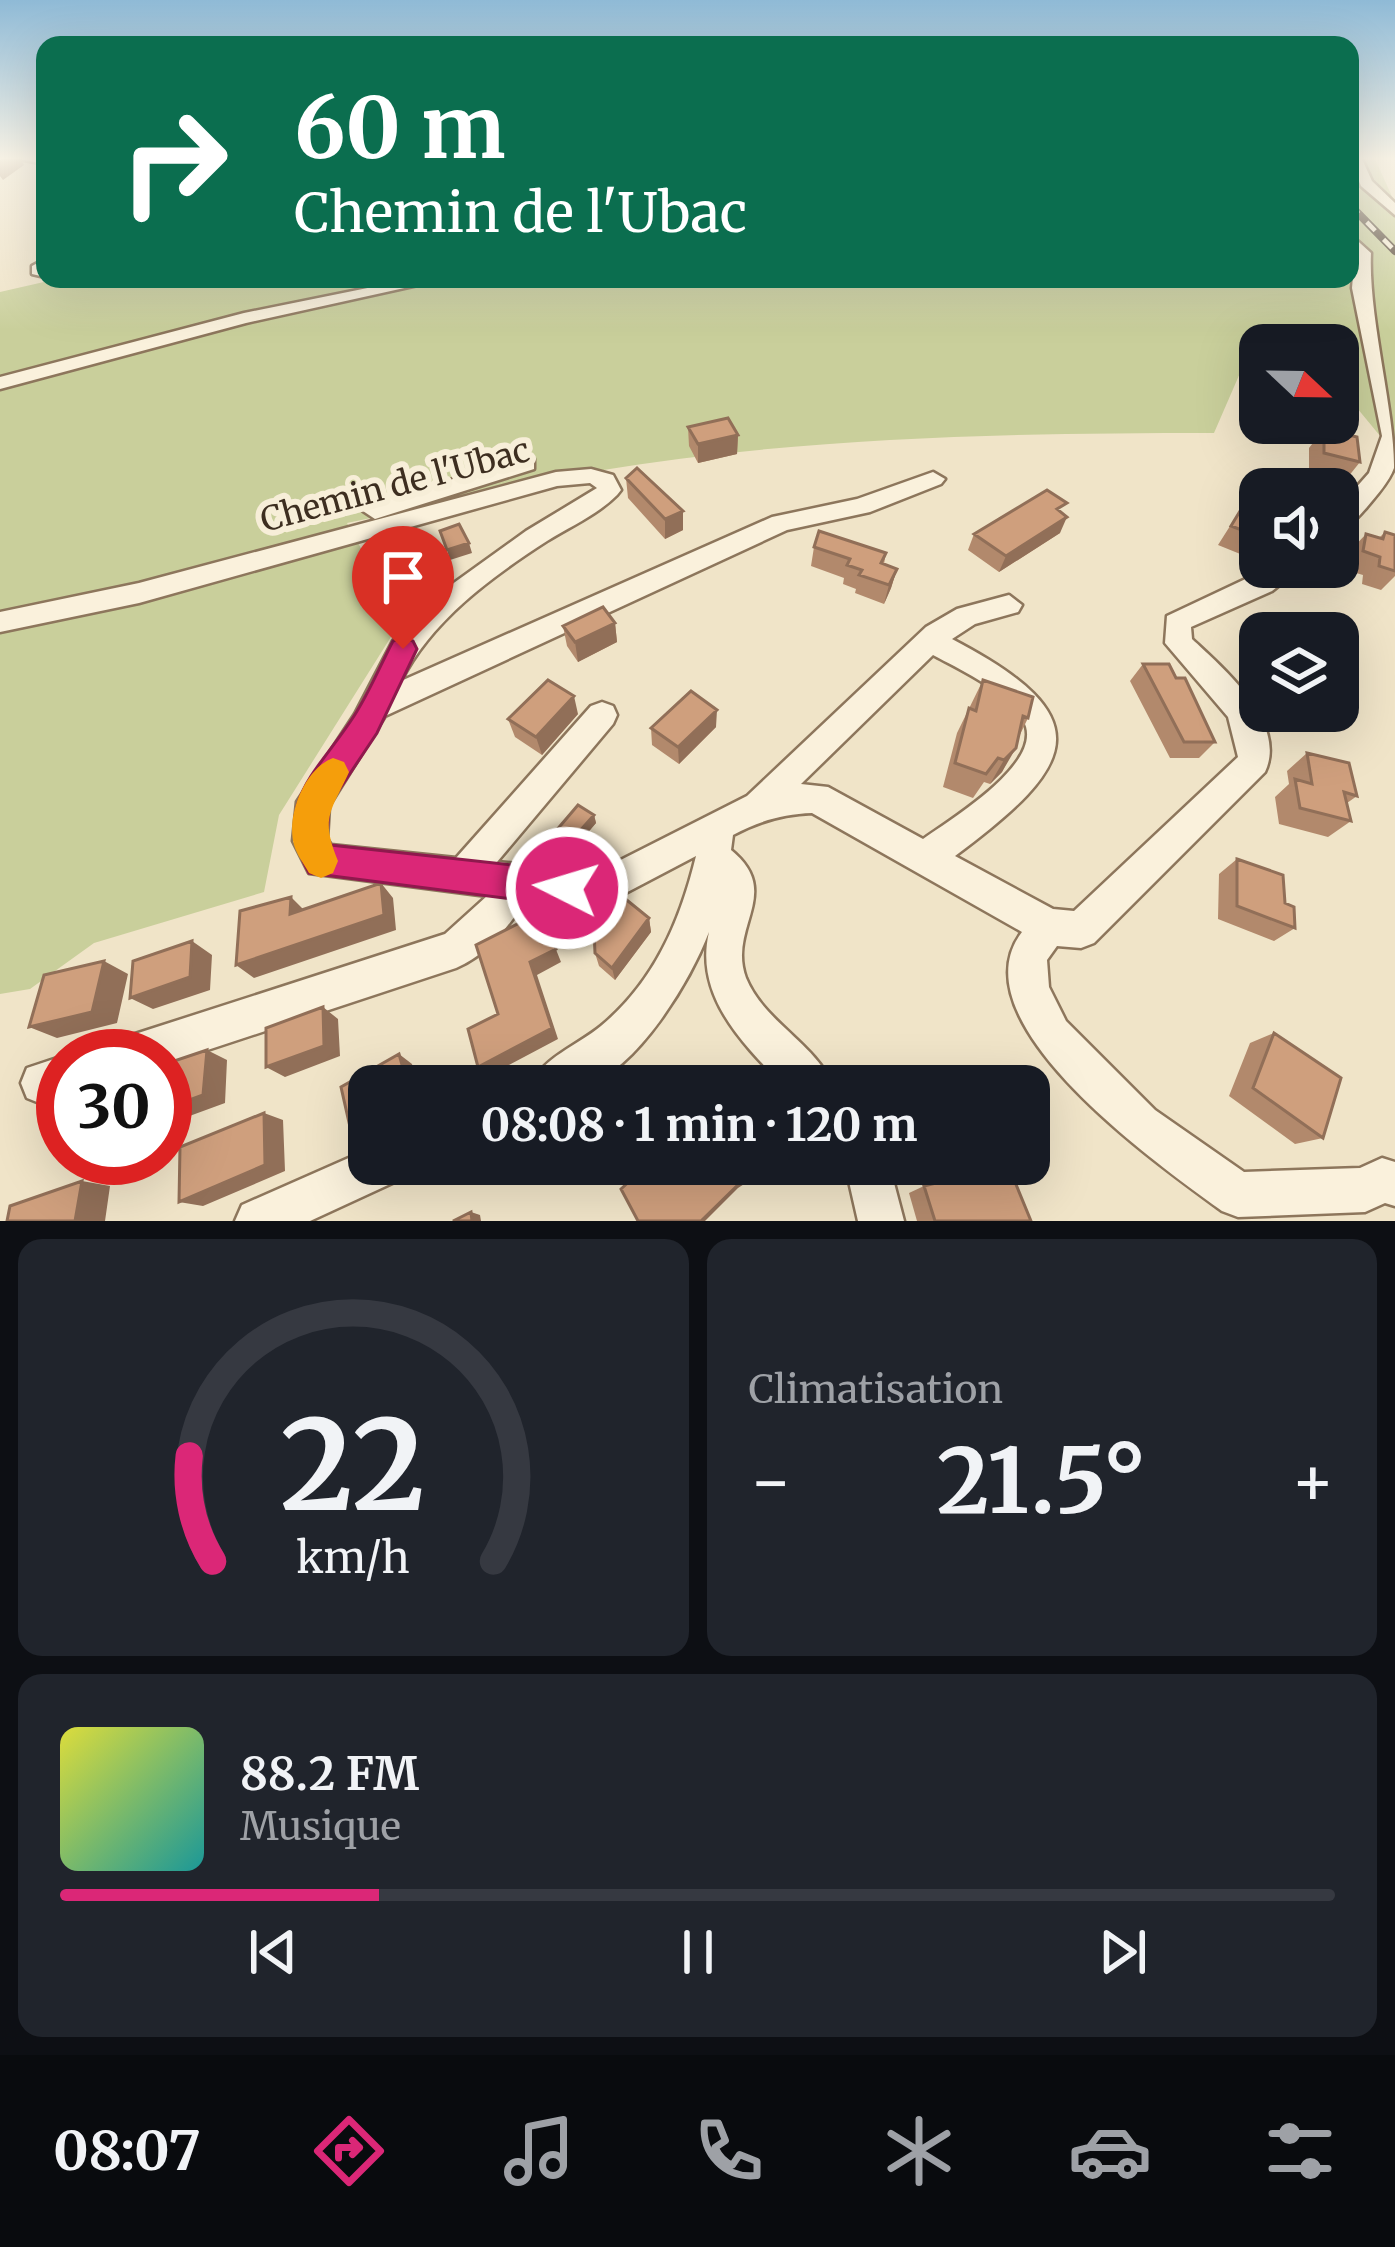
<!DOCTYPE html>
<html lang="fr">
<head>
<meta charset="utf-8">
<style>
	body { margin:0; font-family:Merriweather,serif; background:#20242c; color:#f1f3f6; height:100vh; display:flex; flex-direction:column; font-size:45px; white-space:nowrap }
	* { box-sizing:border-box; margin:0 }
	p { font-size:39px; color:#9ea1a6 }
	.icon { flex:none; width:66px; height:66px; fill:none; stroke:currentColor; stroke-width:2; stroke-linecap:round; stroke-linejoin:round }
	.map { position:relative; height:1221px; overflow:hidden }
	.details { display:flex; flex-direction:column; gap:18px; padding:18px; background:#0d0f14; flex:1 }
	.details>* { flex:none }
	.hud { position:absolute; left:36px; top:36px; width:1323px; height:252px; border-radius:24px; box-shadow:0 12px 48px #0002; background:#0b6e4f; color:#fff; overflow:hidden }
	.needle { width:78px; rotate:112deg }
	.buttons { position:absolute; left:1239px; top:324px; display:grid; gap:24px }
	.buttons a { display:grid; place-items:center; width:120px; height:120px; border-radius:24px; background:#171b24; box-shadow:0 12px 48px #0002; font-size:60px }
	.speed { position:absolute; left:36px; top:1029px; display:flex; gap:24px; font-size:60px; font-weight:700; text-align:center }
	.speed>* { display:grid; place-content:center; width:156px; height:156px; border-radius:50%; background:#171b24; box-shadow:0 12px 48px #0002; line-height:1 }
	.speed .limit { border:18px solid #d22; background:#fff; color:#111 }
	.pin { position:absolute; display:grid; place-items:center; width:102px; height:102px; color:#fff; margin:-123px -51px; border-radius:50% 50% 50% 0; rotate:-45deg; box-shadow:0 0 12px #0007 }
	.pin .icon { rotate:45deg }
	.me { position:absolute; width:132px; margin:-66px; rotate:275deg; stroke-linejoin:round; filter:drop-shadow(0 0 9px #0008) }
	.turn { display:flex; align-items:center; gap:42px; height:252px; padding:0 60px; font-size:54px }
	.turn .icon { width:156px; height:156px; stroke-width:2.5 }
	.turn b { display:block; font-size:84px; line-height:102px }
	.big { font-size:90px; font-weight:700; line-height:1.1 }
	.details .widget { flex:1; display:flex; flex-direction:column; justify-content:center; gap:18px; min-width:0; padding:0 42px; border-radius:24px; background:#20242c }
	.details .dial { align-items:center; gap:0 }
	.dial svg { height:312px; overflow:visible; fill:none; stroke:#363941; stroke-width:7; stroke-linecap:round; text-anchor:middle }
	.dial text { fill:#f1f3f6; stroke:none }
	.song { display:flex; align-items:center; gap:36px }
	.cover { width:144px; height:144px; border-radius:18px; background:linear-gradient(135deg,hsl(60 70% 55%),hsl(180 70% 35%)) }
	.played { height:12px; border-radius:6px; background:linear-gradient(90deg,#db2777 25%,#363941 25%) }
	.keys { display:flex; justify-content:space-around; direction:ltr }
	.heat { display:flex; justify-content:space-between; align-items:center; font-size:66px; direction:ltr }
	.details .tiles { flex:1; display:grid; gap:18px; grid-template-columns:1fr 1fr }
	.widget:last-child { grid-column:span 2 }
	.trip { position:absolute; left:348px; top:1065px; width:702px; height:120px; border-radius:24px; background:#171b24; box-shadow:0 12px 48px #0002; font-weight:700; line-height:120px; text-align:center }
	.dock { display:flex; height:192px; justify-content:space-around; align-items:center; background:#090b0e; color:#9ea1a6 }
	.dock .icon { width:84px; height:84px }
	.dock .on { color:#db2777 }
	.dock b { font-size:54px; color:#f1f3f6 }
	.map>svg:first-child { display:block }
	.green { fill:#c9cf9b }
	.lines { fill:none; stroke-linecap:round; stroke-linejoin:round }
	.minor-casing { stroke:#8d765c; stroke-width:5 }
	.minor { fill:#faf1dc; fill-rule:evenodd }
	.rail-casing { stroke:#3d2e20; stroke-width:8 }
	.rail { stroke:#f7eed8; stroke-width:4.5; stroke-dasharray:12; stroke-linecap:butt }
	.wall { fill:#b2896c }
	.shaded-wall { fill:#916f58 }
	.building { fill:#cf9f7d; stroke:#916f58; stroke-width:3 }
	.route { fill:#db2777; stroke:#8e194d; stroke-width:3 }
	.slow { fill:#f59e0b }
	.labels { text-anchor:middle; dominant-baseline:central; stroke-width:12; stroke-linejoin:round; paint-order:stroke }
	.street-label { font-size:33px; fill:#3d2e20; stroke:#f7eed8 }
</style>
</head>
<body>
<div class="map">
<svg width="1395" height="1221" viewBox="0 0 1395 1221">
	<rect width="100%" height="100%" fill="#f0e4c8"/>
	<path class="green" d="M1350,159H1375L1395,203V454L1338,385V345H1260L1250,350L1214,433C1006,433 802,437 597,471C513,485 430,506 347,523L401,621L279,815L264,892L94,943L30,989L0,994V292L57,279H1350Z"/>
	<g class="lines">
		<defs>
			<path id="minor" d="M19,159H45V164Z
				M1350,159H1362L1372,181L1395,203V215L1361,186Z
				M1350,234L1371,253C1368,317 1395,412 1394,468C1389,482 1376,496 1367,507C1358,517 1351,526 1338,530V508L1369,473L1382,436L1352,288L1355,254L1350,248Z
				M45,259V277L32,274V266Z
				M412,279H445L246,323L0,389V377L244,313Z
				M526,457L534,459V469L375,519L363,511L367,505Z
				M591,469L613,475L621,490L617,495C597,515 571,526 547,541C491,577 431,621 401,681L772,517L857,499L933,472L945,479L941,484L870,512L787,530L385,716L329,806L327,839L331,845L456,858L591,706L602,702L613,706L617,715L613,724L497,862L597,872L747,796L926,627L957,609L1009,595L1022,605L1018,612L975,624L952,639C1104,718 1076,766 955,856L1053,909L1074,911L1238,757L1228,717L1165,643L1167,616L1271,567H1302L1272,591L1191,627L1192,639C1223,668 1288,723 1265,772L1094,943L1081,948L1057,946L1047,960L1049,987L1066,1021L1155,1110L1244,1172L1360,1168L1382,1158L1395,1162V1206L1385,1203L1365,1212L1238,1217L1222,1211C1162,1167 953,1022 1022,932L812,813C783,814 759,821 733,835L731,850C784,893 727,927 746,978C764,1022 815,1043 833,1086H784C743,1044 694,996 709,932C690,981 639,1067 587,1085C572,1091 547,1086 530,1086C542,1058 578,1045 601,1026C654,982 680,922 696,856L597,908L526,900C508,927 487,955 456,968L165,1064V1056H109L115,1042L129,1036L445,934L487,896L309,873L293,841L297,802L355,714L393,641L426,603L526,531L597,488L590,483L557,486L139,603L0,632V612L139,583L556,472ZM933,655C963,671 1005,690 1023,720C1048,761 951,819 923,839L828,787L801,784Z
				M63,1056V1098L42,1104L27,1098L21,1083L27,1068Z
				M369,1149V1164H408L401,1179L310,1221H235L242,1205Z
				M845,1164H889L904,1221H858Z"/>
		</defs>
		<use href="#minor" class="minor-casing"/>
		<use href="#minor" class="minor"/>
		<defs>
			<path id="rail" d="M1350,205L1395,251"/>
		</defs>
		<use href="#rail" class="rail-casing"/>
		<use href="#rail" class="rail"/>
	</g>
	<path class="wall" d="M688,427L738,435L737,454L698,463L689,446Z
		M1324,429L1360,462L1344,482L1309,473V448Z
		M626,478L683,530L665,539L628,498Z
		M1251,493L1260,496V562L1218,545Z
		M1062,513L1060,533L999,572L968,550L974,534Z
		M1385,532L1395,535V576L1381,590L1362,584L1363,575L1346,570L1349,552L1366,534L1379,538Z
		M814,547L886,553L884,564L897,569L891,588L884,604L855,593L856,589L843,584L844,578L811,566Z
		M615,623L617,642L578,662L567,646L563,626Z
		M1143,664L1176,678L1215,742L1199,758H1170L1130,681Z
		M983,680L1028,718L1002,772L990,784L984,782L973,798L943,787L957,733Z
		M578,714L542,755L515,737L508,719Z
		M716,727L679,764L652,745L651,728Z
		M1307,753L1357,796L1347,803L1351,821L1328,837L1279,824L1275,797L1289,784L1287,771Z
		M594,815L596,823L573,850L558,840L555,832Z
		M1237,859L1285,903L1295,928L1274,941L1218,919L1219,874Z
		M649,918L651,932L615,980L599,966L595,953Z
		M1274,1033L1323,1138L1295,1144L1229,1096L1250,1043Z
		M924,1186L1031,1221H917L909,1193Z"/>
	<path class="shaded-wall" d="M2,159H21L24,165L3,180L0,176V160Z
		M738,435L737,454L698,463V444Z
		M683,511V530L665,539V519Z
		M1067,517L1060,533L999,572L1006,556Z
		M469,543L472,553L450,560L447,550Z
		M897,569L891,588L884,604L889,585Z
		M615,623L617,642L578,662L575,642Z
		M574,696L578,714L542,755L536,737Z
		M717,710L716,727L679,764L678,747Z
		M1016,748L1002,772L990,784L1004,760Z
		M594,815L596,823L573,850L570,842Z
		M381,883L393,898L396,930L254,978L236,965Z
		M291,897L306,912L290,914Z
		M541,912L561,962L537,975L558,1039L488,1076L478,1067L530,962Z
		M649,918L651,932L615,980L612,968Z
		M192,941L212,955L210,990L153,1009L130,998Z
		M104,961L128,974L117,1023L57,1038L29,1027Z
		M323,1007L338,1019L340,1056L285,1077L266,1067Z
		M207,1050L227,1060L225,1103L165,1125V1109Z
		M399,1054L412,1064L418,1086H408Z
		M264,1113L283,1120L285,1171L203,1206L179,1202Z
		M369,1116V1132L366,1134L350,1127Z
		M768,1164H775L738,1188L705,1221H701L741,1182Z
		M82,1181L110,1186L105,1221H75Z
		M471,1212L480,1215L481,1221H472Z"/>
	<path class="building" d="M728,418L738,435L698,444L688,427Z
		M1324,429L1357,437L1360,462L1324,453Z
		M637,468L683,511L665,519L626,478Z
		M1047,490L1067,503L1057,509L1067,517L1006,556L974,534Z
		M1251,493L1260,496V537L1231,526Z
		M459,524L469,543L447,550L440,531Z
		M819,531L886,553L881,563L897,569L889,585L859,575L862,570L847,565L850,559L814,547Z
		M1385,532L1395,535V571L1379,566L1380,557L1363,551L1366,534L1383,539Z
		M603,607L615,623L575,642L563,626Z
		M1143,664H1169L1176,678H1185L1215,742H1184Z
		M548,680L574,696L536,737L508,719Z
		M983,680L1033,697L1028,718L1023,716L1016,748L1004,760L998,758L986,774L955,763L969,708L976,711Z
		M691,691L717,710L678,747L651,728Z
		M1307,753L1349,763L1357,796L1344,792L1351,821L1300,808L1295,779L1312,784Z
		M578,805L594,815L570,842L555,832Z
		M1237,859L1283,875L1285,903L1294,907L1295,928L1237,906Z
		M381,883L384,915L236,965L240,911L291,897L290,914Z
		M623,897L649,918L612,968L595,953L594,931Z
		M541,912L556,949L530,962L552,1028L478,1067L468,1029L498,1014L476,945Z
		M192,941L190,977L130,998L133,961Z
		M104,961L92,1012L29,1027L44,975Z
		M323,1007L324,1046L266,1067V1028Z
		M1274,1033L1341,1078L1323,1138L1253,1088Z
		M207,1050L203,1095L165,1109V1064Z
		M399,1054L408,1086H369V1116L350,1127L341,1087Z
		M779,1071L789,1079H812L816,1086H779L773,1075Z
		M264,1113L265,1165L179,1202L180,1147Z
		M671,1164H768L741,1182L701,1221H638L621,1189L644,1168L652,1182Z
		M1008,1165L1031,1221H935L924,1186Z
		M82,1181L75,1221H7L10,1206Z
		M471,1212L472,1221H453Z"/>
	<linearGradient id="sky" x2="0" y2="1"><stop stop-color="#8fbad6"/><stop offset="0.48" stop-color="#f8f3e6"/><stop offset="1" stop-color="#f8f3e6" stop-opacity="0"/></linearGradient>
	<rect width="1395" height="330" fill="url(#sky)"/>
	<path class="route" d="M403,638L413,641L417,649L377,733L329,805L327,838L331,845L567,871L580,876L585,888L580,901L567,906L309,873C270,804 318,772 354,716C369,693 380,666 393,641Z"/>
	<path class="slow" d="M333,758L344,762L349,772C331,812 320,817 338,861L333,873L321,878L309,873C304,864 297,855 294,845C286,816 304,769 333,758Z"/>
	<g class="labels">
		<g class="street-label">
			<text transform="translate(395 485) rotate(-15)">Chemin de l'Ubac</text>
		</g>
	</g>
</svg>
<div class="buttons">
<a><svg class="needle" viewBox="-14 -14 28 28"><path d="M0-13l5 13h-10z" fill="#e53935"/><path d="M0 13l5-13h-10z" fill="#9ea1a6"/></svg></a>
<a><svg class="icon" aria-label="sound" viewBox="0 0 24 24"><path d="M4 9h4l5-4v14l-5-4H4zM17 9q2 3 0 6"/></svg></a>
<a><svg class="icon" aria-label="layers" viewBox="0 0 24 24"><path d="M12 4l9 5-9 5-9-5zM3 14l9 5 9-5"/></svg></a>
</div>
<div class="speed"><div class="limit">30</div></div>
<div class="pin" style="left:403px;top:649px;background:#d93025"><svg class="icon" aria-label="arrive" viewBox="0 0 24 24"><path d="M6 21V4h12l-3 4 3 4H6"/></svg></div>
<svg class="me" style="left:567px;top:888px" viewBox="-20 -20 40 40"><circle r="17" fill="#db2777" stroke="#fff" stroke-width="3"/><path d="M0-11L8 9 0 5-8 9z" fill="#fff"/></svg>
<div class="trip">08:08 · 1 min · 120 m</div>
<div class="hud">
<div class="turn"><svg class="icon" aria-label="right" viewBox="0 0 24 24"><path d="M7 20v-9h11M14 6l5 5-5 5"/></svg><div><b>60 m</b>Chemin de l'Ubac</div></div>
</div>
</div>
<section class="details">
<div class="tiles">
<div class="widget dial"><svg viewBox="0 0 100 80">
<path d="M14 69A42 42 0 1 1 86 69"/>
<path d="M14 69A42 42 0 0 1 8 42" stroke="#db2777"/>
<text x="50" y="56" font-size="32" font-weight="700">22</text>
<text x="50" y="72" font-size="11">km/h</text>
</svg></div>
<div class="widget"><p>Climatisation</p>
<div class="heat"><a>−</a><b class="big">21.5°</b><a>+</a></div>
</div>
<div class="widget">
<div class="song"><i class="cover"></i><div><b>88.2 FM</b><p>Musique</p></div></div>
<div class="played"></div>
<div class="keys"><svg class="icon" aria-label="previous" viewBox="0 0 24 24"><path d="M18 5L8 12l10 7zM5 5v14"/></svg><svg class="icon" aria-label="pause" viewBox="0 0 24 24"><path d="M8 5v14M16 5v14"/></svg><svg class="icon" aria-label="next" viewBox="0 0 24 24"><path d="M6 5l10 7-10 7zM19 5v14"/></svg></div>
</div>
</div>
</section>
<nav class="dock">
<b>08:07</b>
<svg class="icon on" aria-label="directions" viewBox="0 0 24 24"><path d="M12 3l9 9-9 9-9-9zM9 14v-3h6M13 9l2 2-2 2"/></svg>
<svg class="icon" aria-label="music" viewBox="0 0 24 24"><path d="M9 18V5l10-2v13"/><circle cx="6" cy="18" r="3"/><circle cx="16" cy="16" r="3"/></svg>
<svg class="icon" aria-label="phone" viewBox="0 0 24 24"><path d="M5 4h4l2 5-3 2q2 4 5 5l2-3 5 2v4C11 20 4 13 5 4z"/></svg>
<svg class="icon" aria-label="climate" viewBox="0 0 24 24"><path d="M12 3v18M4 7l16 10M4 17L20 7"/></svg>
<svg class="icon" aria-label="car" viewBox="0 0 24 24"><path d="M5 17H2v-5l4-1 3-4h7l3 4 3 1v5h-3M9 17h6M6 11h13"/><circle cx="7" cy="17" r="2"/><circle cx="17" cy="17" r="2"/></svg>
<svg class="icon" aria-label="filters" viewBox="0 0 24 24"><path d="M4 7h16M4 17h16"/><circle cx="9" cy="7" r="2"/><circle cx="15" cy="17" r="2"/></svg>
</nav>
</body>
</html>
